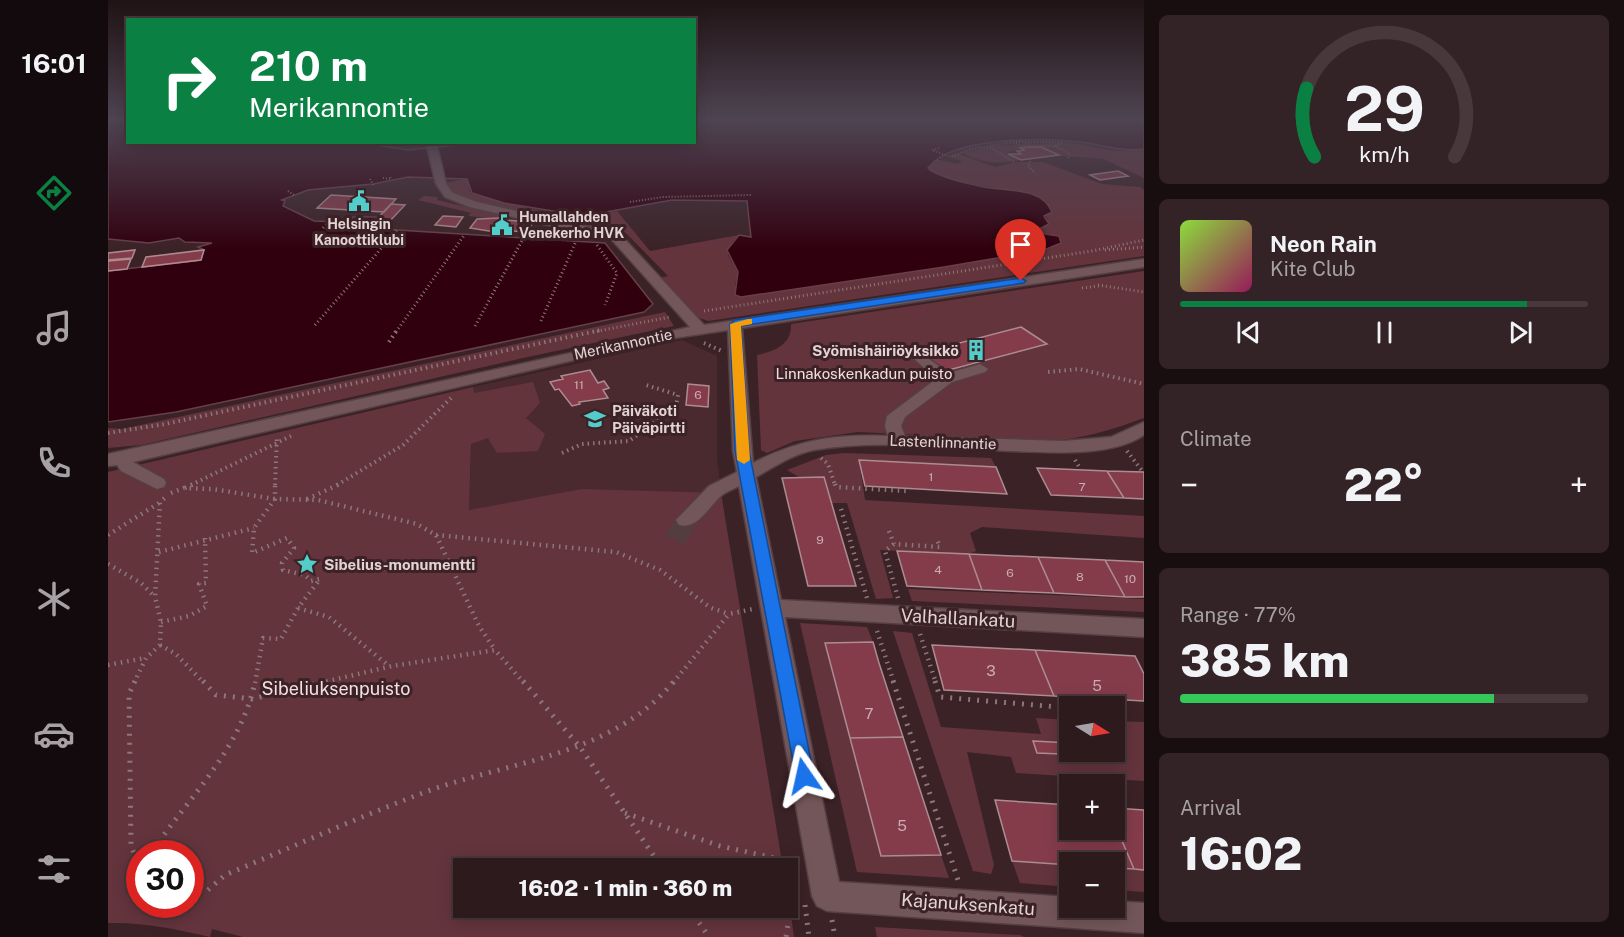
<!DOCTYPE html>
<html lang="en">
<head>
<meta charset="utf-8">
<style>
	body { margin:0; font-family:"Public Sans",sans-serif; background:#342326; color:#f1f3f6; height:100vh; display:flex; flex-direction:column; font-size:22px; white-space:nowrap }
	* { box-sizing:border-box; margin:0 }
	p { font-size:20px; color:#a6a1a4 }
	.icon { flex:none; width:33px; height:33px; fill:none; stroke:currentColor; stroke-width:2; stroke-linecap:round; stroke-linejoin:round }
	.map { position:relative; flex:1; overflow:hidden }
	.sheet { display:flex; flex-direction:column; gap:15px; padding:15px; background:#180e10; width:480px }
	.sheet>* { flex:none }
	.top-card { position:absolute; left:18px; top:18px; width:570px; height:126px; border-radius:0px; box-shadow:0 3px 15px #0003,0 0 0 2px #48383b; background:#0b8043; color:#fff; overflow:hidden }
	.needle { width:39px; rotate:101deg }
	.buttons { position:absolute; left:951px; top:696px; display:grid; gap:12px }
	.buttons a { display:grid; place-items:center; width:66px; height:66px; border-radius:0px; background:#2c1a1d; box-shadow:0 3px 15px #0003,0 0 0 2px #48383b; font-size:30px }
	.speed { position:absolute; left:18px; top:840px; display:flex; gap:12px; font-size:30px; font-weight:700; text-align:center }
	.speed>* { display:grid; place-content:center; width:78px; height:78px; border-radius:50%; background:#2c1a1d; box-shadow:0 3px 15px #0003,0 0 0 2px #48383b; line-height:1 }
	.speed .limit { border:9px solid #d22; background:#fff; color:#111 }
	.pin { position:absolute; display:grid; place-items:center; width:51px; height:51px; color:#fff; margin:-62px -26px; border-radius:50% 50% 50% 0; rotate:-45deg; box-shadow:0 0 6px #0007 }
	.pin .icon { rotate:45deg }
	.me { position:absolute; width:66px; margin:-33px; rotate:349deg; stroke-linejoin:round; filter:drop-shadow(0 0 4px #0008) }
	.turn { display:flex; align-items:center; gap:21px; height:126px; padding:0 24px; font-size:27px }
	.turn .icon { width:78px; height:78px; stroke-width:2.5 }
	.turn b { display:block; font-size:42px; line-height:51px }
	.big { font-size:45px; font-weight:800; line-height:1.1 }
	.sheet .tile { flex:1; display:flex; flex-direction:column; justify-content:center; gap:9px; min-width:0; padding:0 21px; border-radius:9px; background:#342326 }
	.sheet .dial { align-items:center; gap:0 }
	.dial svg { height:156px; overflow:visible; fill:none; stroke:#48383b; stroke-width:7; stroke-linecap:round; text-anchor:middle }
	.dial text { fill:#f1f3f6; stroke:none }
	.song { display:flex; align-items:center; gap:18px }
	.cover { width:72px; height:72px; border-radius:9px; background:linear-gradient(135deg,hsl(90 70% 55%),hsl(330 70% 35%)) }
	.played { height:6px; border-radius:3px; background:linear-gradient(90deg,#0b8043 85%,#48383b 85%) }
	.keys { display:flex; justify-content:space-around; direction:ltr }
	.heat { display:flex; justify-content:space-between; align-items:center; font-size:33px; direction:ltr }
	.charge { height:9px; border-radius:4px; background:linear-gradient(90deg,#34c759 77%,#48383b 0) }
	.trip { position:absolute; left:345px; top:858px; width:345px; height:60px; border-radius:0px; background:#2c1a1d; box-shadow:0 3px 15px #0003,0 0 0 2px #48383b; font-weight:800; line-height:60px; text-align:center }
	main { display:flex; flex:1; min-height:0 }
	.menu { display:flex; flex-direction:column; width:108px; justify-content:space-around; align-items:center; background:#120a0c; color:#a6a1a4 }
	.menu .icon { width:42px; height:42px }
	.menu .on { color:#0b8043 }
	.menu b { font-size:27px; color:#f1f3f6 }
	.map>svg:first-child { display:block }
	.built { fill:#4a2a2f }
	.green { fill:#64343d; fill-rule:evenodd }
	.water { fill:#31000f; stroke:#673f4a; stroke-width:1.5 }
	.building { fill:#843c4b; stroke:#ac8c91; stroke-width:1.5 }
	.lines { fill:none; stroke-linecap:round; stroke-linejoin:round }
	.minor-tunnel { stroke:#543d41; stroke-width:21; stroke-dasharray:21 10; stroke-linecap:butt }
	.minor-casing { stroke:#543f43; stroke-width:3 }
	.path-far4 { stroke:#8c777a; stroke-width:2; stroke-dasharray:1 2; stroke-linecap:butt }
	.path-far3 { stroke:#8c777a; stroke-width:3; stroke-dasharray:1 3; stroke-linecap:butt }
	.path-far2 { stroke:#8c777a; stroke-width:4; stroke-dasharray:1.5 4; stroke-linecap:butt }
	.path-far1 { stroke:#8c777a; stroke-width:4.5; stroke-dasharray:1.5 5; stroke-linecap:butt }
	.path { stroke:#8c777a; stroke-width:5; stroke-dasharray:2 7; stroke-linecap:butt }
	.minor { fill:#73565a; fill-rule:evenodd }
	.route { fill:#1a73e8; stroke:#114b97; stroke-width:1.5 }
	.slow { fill:#f59e0b }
	.labels { text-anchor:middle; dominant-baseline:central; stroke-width:6; stroke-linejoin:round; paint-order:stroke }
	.number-label { font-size:12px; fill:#ccadb2 }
	.far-poi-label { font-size:14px; font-weight:bold; fill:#e4d3d5; stroke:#3b2227; text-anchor:start }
	.street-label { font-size:15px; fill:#e4d3d5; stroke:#3b2227 }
	.poi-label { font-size:15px; font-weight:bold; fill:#e4d3d5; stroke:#3b2227; text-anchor:start }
	.park-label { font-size:15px; fill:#f5dee1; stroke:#3b2227 }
	.near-number-label { font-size:15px; fill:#ccadb2 }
	.near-street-label { font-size:18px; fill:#e4d3d5; stroke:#3b2227 }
	.near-park-label { font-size:18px; fill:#f5dee1; stroke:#3b2227 }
</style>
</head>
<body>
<main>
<nav class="menu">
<b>16:01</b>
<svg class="icon on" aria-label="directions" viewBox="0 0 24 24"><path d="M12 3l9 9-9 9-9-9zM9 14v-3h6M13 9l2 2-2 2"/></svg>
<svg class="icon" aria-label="music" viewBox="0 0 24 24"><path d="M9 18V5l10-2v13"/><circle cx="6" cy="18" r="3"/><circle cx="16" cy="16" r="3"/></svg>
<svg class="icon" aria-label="phone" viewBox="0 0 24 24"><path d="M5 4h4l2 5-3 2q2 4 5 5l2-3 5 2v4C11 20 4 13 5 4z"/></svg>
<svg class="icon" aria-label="climate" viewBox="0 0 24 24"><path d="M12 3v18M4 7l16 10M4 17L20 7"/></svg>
<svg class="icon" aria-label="car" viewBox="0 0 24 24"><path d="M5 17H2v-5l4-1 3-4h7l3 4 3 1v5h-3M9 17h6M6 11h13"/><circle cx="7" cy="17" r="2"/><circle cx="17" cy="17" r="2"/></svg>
<svg class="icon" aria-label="filters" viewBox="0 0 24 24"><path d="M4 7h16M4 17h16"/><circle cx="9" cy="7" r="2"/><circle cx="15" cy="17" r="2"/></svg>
</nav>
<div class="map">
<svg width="1036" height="937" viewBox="0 0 1036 937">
	<rect width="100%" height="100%" fill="#3b2227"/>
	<path class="built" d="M574,340L609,356V457L613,493L361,510L365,387Z"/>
	<path class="green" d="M913,142L927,144L958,142L1006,151L1036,150V178L995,159L953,156L940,150L922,147L898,152L913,160C891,164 874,164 855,153L885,146L917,145Z
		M851,154L887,167L909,162H935L994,184L1033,187L1036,190V256L600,321L586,316L551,278L560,276L517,232L506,234L368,203L346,194L336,183L359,179L362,181L361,191C407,206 461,223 509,211L542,251L631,235L625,241L620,255L630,273L627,285L654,294L944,248L942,234L932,233L930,229L940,221L937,214L943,212L920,193L851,182L829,174L820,168L827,159L850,164L854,161L838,156Z
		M316,196L330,197L329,200L393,215L390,219L360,216L363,213L310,200Z
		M1036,271V418C1003,430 975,439 940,441L750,432L687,441L659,453L653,450L649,355C666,351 684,345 683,324ZM913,327L837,371L814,353Z
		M557,312L566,326L415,358L33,445L0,448V428L14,429Z
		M425,382L432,403L418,418L437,434L430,451L389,453L380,438L363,444L361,510L474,489L613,493L675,868H356V908H680V894L686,937H135L104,929L102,937C67,929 36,922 0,923V472L365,387L366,393ZM32,854H82V904H32Z
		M736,453L883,458L888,467L751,460L757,500L1036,516V538L874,527L862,533L868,551L861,554L772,550L785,598L768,599L739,503H724L716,478L691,477L679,470L718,455Z
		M800,589L1036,599V612L804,601Z
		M692,623L759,627L765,642L717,644L773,856L833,855L841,878L749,872Z
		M785,631L804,633L833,727L933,734L928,718L961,720L962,752H1006L1007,721L1036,722V781L908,773L903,757L859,752L886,865L883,874L865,871Z
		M904,861L959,865L961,887L912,883Z
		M1006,868L1036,870V892L1007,890Z
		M767,927L912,935L916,937H769Z"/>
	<path class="water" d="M0,119H19L20,142H248L301,150L380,142H586L587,119H1036V149C1012,152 995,145 972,142C937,138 843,136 820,168L822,170C838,179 857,183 876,187C898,191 934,187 944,212L936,216L941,224L931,229L937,234L951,236L953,243L936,250L836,267L633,297L627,295L630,272L619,250L631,235L643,237L639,201L564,200L476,216L396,203L364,193L359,179L300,177L265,184L200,190L174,200L177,201L175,206L206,221L232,222L245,217H270L258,228L497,243L545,304L536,312L68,412L0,422V271L93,260L96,250L90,247L104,243L77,242L71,238L41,243L0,239Z"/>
	<path class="building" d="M922,147H933L951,155L913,160L900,154H913L909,151L916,150L912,148Z
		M1010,171L1020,176L992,180L982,175Z
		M223,195L288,199L276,212L209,208Z
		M283,204L297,205L279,224L265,223Z
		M335,216L355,217L348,227L327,225Z
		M391,218H396L395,220L425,222L420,232L389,230L387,232L362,228L369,219Z
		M27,250L24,258L0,260V253Z
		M96,250L93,260L34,267L38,257Z
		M23,259L19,269L0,271V261Z
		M913,327L939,344L837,371L813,353Z
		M482,370L490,383L496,381L501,388L495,390L500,398L471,402L472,404L464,406L451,389L447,390L442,382L455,379L453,376Z
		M580,384L601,386L600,407L578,405Z
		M751,460L888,467L899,494L757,486Z
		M929,468L999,471L1016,498L943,495Z
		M999,471L1036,472V499L1016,498Z
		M716,477L729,522L748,586H700L674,478Z
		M789,551L861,554L874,590L799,586Z
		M861,554L930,557L946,593L874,590Z
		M930,557L997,560L1017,597L946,593Z
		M997,560L1036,562V597H1017Z
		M765,642L771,663L795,737L742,738L717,643Z
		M824,645L927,650L946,696L836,690Z
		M927,650L1027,656L1036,674V701L946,696Z
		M795,737L833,855L773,856L742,738Z
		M925,741L962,743V752H974L976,755L929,753Z
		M887,800L962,805V830H1006V822L1026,869L1006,868V862H962V865L904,861Z
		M1006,808L1036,810V870L1026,869L1006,822Z"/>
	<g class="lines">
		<path class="minor-tunnel" d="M567,540L578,520"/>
		<defs>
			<path id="minor" d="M318,142H328L338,184L345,193L369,202L512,234L596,325L1036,259V267L634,328L645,463C692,439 728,434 780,436L777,426L779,416L828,379L801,354L808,350L841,373L872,364L880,369L877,372L844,382L797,417L793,426L797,436L956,441L1003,437L1036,422V435C1002,458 942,452 902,451C838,448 769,439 706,450C685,454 666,467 648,477L673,600L1036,619V637L677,617L731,882L962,897V908H1006V901L1036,903V933L719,911L709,906L704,896L631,486C626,489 619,491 614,495C601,506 590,530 571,525L568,520L601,486L629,472L625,451L620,330L553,340L25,462L56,479L58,483L56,487L49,489L13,471L9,465L0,466V454L582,327L504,240L362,207L337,197L328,184Z"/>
		</defs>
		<use href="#minor" class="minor-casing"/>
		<path class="path-far4" d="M905,142H955L948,146
			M882,147L906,162
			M831,148L824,150L840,156
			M844,156L864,149L905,142L914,146H947L962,154L960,158
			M922,161L920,166L927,173
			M275,178L283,179L282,177
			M262,179L266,186
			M180,191L186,195
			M522,202L555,197L643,195"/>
		<path class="path-far3" d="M215,228L221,222
			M236,228L247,217
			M256,236L265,229
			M489,245L509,273L497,305
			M997,250L1036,247
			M990,285L1036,292
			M974,288L991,286
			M596,311L984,251L1036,240
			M433,321L468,241
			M207,325L290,229
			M367,326L416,237
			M288,332L357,234
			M485,332L562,317"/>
		<path class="path-far2" d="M281,342L289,330
			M596,343L614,351
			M940,372L971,369L1036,384
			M0,433L57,424L493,330
			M1019,451L1035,472
			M454,453L474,444L521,441L568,407L570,395L538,385
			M713,458L720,464L727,485
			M967,460L973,470
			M83,485L183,436
			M167,485L169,436
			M229,485L295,445L343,398"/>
		<path class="path-far1" d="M727,484L728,487L799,491
			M77,488L86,484
			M63,493L76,488L104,489L167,499L210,500L309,524L328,535L371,626L387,650
			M199,499L232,484
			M733,509L759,598
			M781,531L786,544
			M0,535L51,503
			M328,535L508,552L552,570L603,608L621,614
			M51,552L146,528
			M0,564L33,583L47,597
			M790,598L777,551L786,544L832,547L828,537
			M190,608L221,617L281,666
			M53,622L81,616L99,606L91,584L98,583L97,538
			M769,631L786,683
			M812,634L828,683
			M52,645L68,654L96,683
			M0,665L37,658
			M26,683L38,658L52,645L53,622L47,597L52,502L59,496
			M147,683L155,638L173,639L190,608L212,579L203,581L197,575L175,570L174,563L186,548L179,538L144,553L146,528L167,499V484
			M212,683L284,666L387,650L416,683
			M565,683L621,614L645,609"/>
		<path class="path" d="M27,681L21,694L23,845L29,861L32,859
			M95,681L108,695L144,699L218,681
			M415,681L472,747L554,868
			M785,681L851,883
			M827,681L832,697L962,708
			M517,813L612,846L689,863L678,937
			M38,854L52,840C87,792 136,741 147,681
			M100,890L117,875C184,847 251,817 320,791C403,761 506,755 566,681
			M697,905L701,937
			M581,908L601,937
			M724,920L727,937"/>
		<use href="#minor" class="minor"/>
	</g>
	<linearGradient id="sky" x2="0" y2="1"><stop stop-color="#201315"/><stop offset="0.48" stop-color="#4f4452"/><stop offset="1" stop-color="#4f4452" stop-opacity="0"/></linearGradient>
	<rect width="1036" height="250" fill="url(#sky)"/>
	<path class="route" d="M913,278L918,281L916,283L633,326L641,451L706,776L703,783L696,786L689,783L627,451L622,324L627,320Z"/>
	<path class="slow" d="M640,319H644V324L633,326L642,460L636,464L629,460L622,324Z"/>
	<defs>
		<symbol id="civic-bare" viewBox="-9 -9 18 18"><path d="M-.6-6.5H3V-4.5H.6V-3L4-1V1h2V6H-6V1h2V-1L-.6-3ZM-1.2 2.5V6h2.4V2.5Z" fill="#53cdc9" stroke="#3b2227" stroke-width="2.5" paint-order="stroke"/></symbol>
		<symbol id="building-bare" viewBox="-9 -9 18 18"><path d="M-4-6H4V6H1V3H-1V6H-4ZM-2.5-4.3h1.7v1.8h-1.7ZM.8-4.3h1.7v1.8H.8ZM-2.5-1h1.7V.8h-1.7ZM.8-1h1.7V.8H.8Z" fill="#53cdc9" stroke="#3b2227" stroke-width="2.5" paint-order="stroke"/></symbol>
		<symbol id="school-bare" viewBox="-9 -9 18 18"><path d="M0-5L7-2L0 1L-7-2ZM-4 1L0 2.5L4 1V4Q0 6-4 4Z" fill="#53cdc9" stroke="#3b2227" stroke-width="2.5" paint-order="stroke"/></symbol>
		<symbol id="sight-bare" viewBox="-9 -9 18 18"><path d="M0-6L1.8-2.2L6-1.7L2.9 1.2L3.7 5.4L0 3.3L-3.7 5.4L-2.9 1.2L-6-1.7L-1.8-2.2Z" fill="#53cdc9" stroke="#3b2227" stroke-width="2.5" paint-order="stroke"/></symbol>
	</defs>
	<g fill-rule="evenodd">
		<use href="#civic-bare" x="236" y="186" width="30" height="30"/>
		<use href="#civic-bare" x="379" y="210" width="30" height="30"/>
		<use href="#building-bare" x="853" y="335" width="30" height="30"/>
		<use href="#school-bare" x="472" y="404" width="30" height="30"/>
		<use href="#sight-bare" x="184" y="549" width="30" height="30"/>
	</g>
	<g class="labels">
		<g class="number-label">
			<text x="471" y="385">11</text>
			<text x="590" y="395">6</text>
			<text x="823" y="477">1</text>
			<text x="974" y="487">7</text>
			<text x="712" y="540">9</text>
			<text x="830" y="570">4</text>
			<text x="902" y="573">6</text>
			<text x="972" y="577">8</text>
			<text x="1022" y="579">10</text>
		</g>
		<g class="far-poi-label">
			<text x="411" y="217">Humallahden<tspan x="411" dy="16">Venekerho HVK</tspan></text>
			<text x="251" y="224" text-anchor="middle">Helsingin<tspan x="251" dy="16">Kanoottiklubi</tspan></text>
		</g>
		<g class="street-label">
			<text transform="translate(515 344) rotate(-12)">Merikannontie</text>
			<text transform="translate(835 442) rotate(2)">Lastenlinnantie</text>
		</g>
		<g class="poi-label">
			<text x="851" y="350" text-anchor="end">Syömishäiriöyksikkö</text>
			<text x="504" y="410">Päiväkoti<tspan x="504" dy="17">Päiväpirtti</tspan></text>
			<text x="216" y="564">Sibelius-monumentti</text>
		</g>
		<g class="park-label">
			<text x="756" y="373">Linnakoskenkadun puisto</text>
		</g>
		<g class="near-number-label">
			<text x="883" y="670">3</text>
			<text x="989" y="685">5</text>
			<text x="761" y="713">7</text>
			<text x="794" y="825">5</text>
		</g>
		<g class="near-street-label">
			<text transform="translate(850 618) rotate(3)">Valhallankatu</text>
			<text transform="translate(860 904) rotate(4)">Kajanuksenkatu</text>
		</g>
		<g class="near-park-label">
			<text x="228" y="688">Sibeliuksenpuisto</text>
		</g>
	</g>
</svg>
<div class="buttons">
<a><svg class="needle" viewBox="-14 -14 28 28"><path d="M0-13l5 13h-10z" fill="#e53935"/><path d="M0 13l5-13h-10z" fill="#a6a1a4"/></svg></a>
<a>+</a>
<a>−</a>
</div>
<div class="speed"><div class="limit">30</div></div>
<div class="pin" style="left:913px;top:281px;background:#d93025"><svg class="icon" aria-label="arrive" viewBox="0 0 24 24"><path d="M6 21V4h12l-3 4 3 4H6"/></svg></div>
<svg class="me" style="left:696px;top:776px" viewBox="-20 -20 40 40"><path d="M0-17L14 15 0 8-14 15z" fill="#1a73e8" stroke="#fff" stroke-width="4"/></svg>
<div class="trip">16:02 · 1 min · 360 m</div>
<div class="top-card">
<div class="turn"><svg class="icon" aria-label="right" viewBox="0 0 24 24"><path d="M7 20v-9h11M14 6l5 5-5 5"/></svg><div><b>210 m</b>Merikannontie</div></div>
</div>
</div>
<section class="sheet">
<div class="tile dial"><svg viewBox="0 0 100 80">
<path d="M14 69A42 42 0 1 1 86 69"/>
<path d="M14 69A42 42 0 0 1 10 34" stroke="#0b8043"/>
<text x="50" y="56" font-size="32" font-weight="700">29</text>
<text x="50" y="72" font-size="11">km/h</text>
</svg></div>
<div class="tile">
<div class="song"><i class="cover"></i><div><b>Neon Rain</b><p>Kite Club</p></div></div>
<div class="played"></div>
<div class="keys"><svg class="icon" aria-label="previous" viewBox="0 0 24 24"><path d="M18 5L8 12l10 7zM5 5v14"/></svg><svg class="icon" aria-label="pause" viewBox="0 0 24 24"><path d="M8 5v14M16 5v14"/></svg><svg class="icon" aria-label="next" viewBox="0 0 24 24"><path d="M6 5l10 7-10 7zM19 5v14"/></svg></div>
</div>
<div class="tile"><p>Climate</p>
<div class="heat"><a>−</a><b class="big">22°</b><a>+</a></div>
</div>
<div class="tile"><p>Range · 77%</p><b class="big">385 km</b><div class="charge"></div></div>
<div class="tile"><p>Arrival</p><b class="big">16:02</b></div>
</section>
</main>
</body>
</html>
